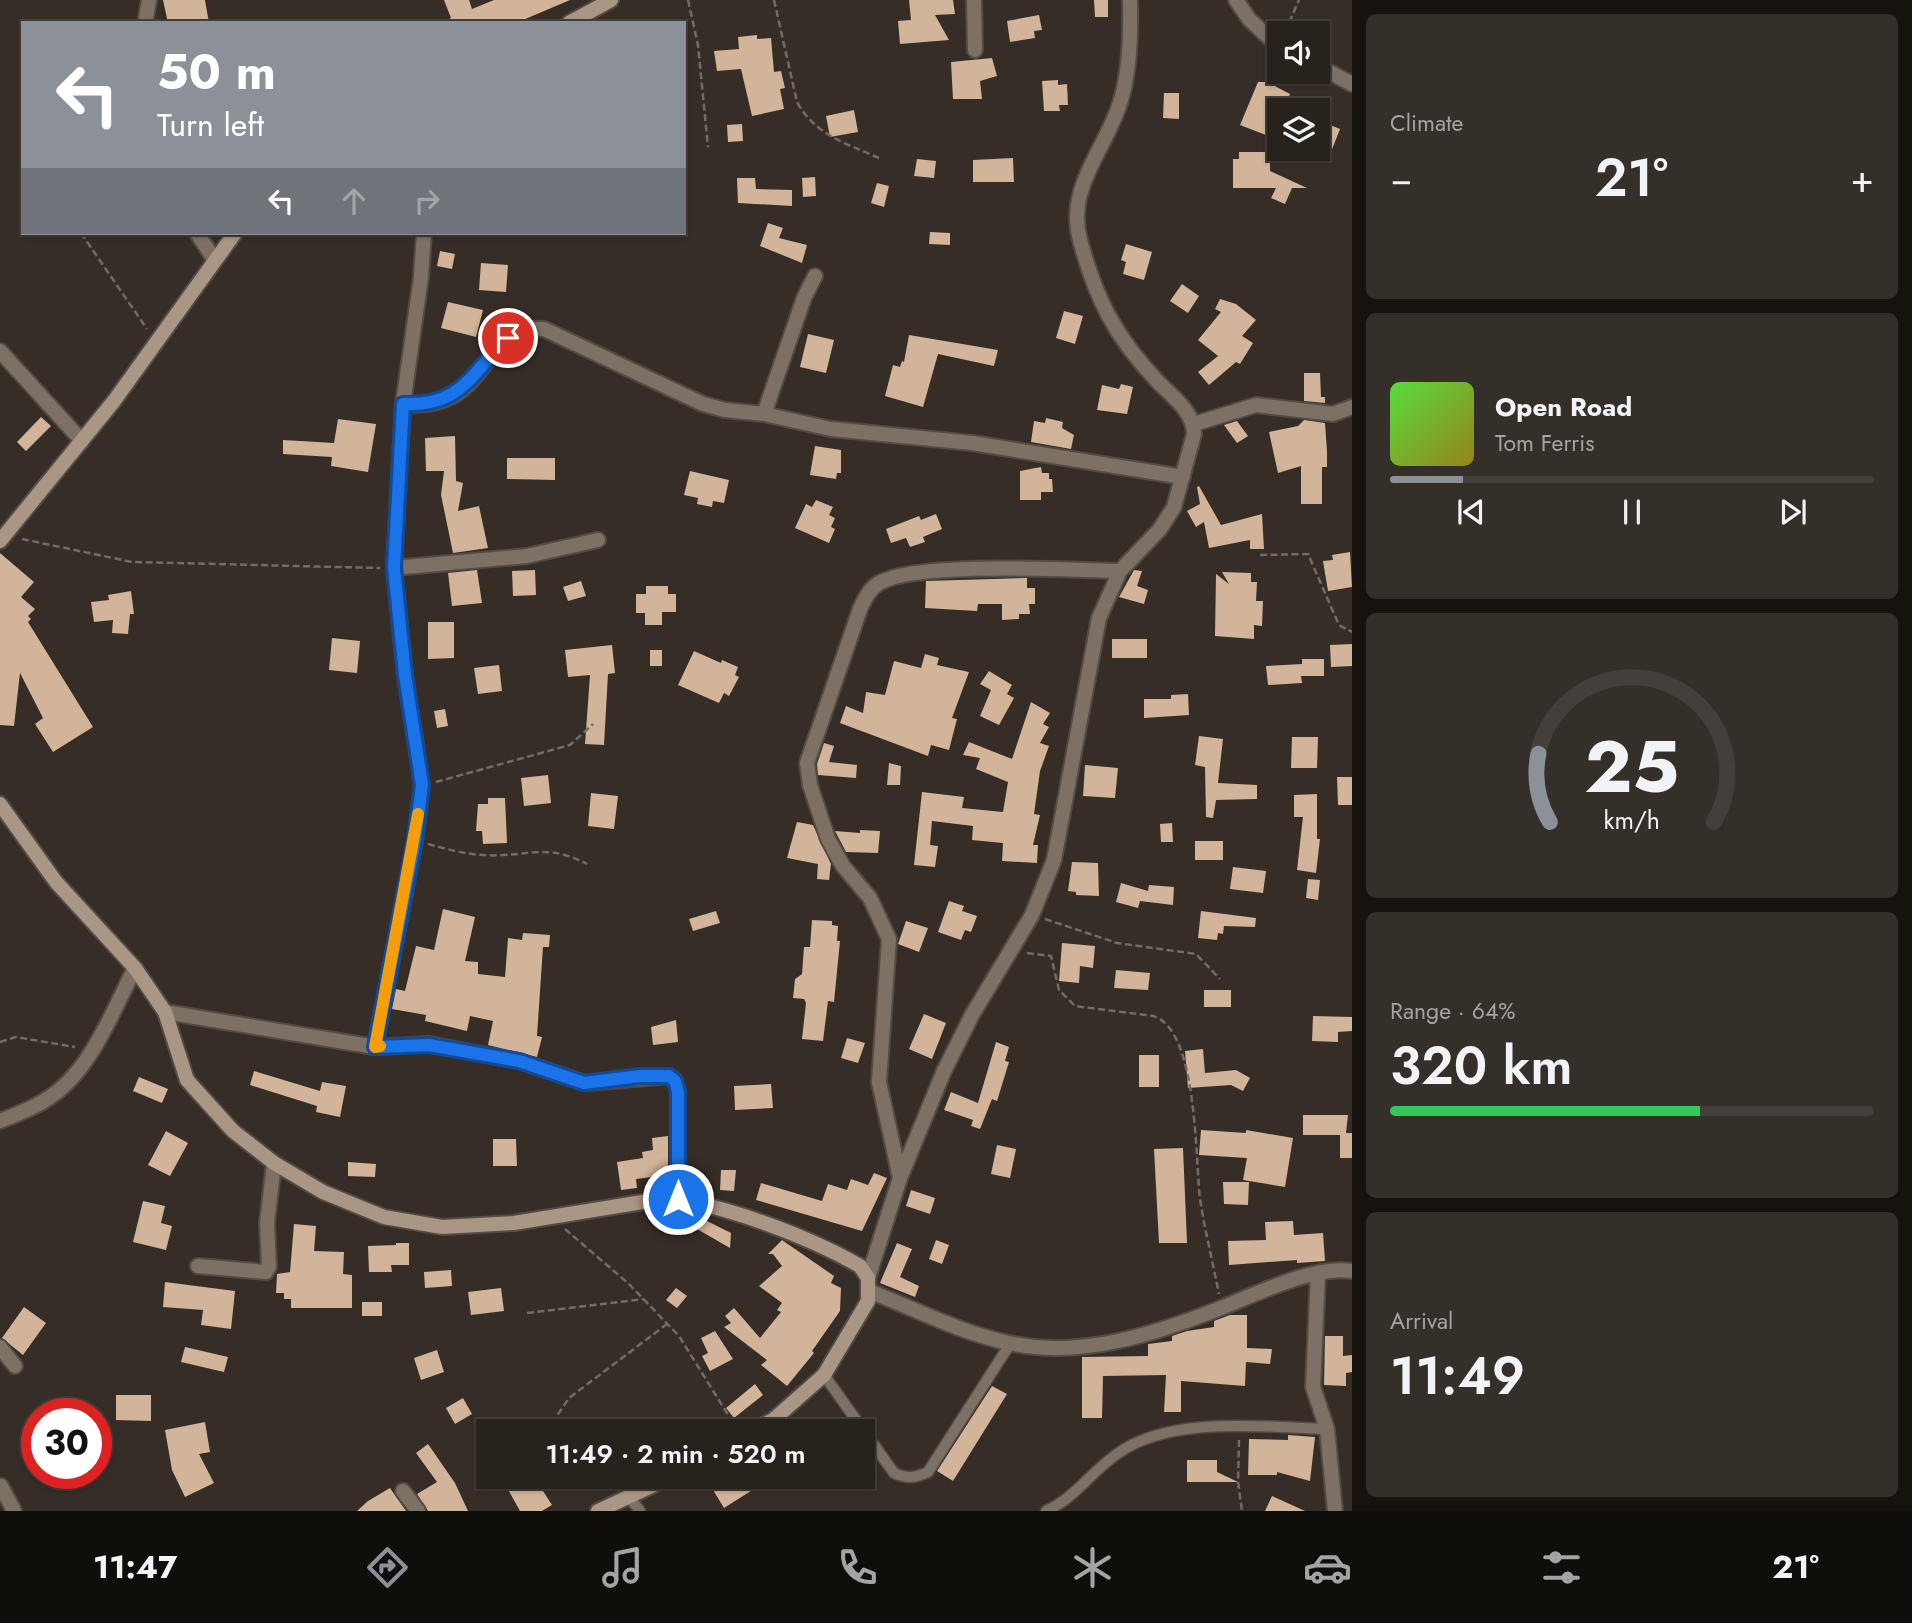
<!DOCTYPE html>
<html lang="en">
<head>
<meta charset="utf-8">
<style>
	body { margin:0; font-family:Jost,sans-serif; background:#342f29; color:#f1f3f6; height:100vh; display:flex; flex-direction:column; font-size:26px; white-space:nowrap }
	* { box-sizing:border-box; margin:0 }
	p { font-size:23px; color:#a5a4a3 }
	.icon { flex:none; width:38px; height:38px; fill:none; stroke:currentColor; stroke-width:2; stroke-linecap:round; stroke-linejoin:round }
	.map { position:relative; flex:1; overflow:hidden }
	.drawer { display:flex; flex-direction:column; gap:14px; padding:14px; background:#16130f; width:560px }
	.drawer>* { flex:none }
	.top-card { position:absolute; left:21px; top:21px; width:665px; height:214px; border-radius:0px; box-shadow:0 2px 5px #0004,0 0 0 2px #443f3b; background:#8c9099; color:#fff; overflow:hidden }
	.buttons { position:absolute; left:1267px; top:21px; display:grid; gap:14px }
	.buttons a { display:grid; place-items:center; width:63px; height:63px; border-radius:0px; background:#28221c; box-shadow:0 2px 5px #0004,0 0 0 2px #443f3b; font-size:35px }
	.speed { position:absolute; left:21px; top:1398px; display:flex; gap:14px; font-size:35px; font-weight:700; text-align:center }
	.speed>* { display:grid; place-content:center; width:91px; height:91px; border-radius:50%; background:#28221c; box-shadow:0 2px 5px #0004,0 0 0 2px #443f3b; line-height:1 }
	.speed .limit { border:10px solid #d22; background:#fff; color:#111 }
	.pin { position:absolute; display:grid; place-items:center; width:60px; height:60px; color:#fff; margin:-30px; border:4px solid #fff; border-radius:50%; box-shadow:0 2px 7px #0007 }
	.me { position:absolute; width:77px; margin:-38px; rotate:0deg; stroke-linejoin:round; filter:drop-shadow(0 0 5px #0008) }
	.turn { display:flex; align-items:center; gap:24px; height:147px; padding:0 21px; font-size:32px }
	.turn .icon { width:91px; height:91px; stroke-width:2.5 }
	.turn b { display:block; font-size:49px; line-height:60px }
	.lanes { display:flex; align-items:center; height:66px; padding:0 21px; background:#0003; justify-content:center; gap:35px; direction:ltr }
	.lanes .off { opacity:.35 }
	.big { font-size:52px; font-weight:600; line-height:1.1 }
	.drawer .widget { flex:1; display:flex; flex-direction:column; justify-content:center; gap:10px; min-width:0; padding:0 24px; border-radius:10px; background:#342f29 }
	.drawer .dial { align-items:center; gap:0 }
	.dial svg { height:182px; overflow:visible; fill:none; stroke:#443f3b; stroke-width:7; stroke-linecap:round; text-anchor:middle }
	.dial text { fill:#f1f3f6; stroke:none }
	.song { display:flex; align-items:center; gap:21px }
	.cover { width:84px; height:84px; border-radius:10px; background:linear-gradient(135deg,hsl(110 70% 55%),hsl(50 70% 35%)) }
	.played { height:7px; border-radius:4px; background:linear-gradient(90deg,#8c9099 15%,#443f3b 15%) }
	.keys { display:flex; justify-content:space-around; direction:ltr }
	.heat { display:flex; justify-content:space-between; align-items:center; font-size:38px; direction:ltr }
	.charge { height:10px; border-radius:5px; background:linear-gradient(90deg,#34c759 64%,#443f3b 0) }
	.trip { position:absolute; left:476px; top:1419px; width:399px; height:70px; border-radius:0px; background:#28221c; box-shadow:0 2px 5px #0004,0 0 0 2px #443f3b; font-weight:600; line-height:70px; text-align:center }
	.tab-bar { display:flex; height:112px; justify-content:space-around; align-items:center; background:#100e0b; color:#a5a4a3 }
	.tab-bar .icon { width:49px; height:49px }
	.tab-bar .on { color:#8c9099 }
	.tab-bar b { font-size:32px; color:#f1f3f6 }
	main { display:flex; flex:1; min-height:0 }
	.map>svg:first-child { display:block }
	.building { fill:#d1b499 }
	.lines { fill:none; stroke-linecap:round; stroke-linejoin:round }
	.lane-casing { stroke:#534b44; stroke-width:13 }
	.street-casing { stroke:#534b44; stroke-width:18 }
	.secondary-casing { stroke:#534b44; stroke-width:18 }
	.path { stroke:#736b65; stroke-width:2.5; stroke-dasharray:7 3.5; stroke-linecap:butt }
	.lane { stroke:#7d7166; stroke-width:10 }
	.street { stroke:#7d7166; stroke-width:14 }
	.secondary { stroke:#a99684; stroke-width:14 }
	.route-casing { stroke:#114b97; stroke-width:18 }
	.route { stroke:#1a73e8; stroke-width:12 }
	.slow { stroke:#f59e0b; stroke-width:12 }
</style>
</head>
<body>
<main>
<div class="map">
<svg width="1352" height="1511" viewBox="0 0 1352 1511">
	<rect width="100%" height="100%" fill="#362d26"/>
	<path class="building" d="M163,0H205L209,23H168Z
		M444,0H469L472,9L494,0H570L516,23H441L451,18Z
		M909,0H953L955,14L935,15L949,40L900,44L898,21L911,20Z
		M1094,0H1108V17H1095Z
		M1039,15L1042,30L1034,31L1035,38L1010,42L1007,21Z
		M757,35V39L771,38L774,72L781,71L785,88L780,89L784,109L752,116L741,69L717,71L714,51L739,49L738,37Z
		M992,58L997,76L980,81L982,99H953L951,62Z
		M1058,80V85L1067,84L1068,105H1059L1060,111H1044L1042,81Z
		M1258,82H1267L1290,94L1283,110H1279V132L1271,129V137L1240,125Z
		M1164,93H1179V119L1163,118Z
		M854,110L858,132L830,137L826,116Z
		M1318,120L1340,129L1331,152L1318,147Z
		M742,124L743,141L728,142L727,125Z
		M1239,152H1270V171L1307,188H1292L1285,204L1271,198L1276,188H1233V159H1239Z
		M1013,158L1014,182H973V160Z
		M917,159L936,161L934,178L914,176Z
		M815,177L816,196L803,197L802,178Z
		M737,178H755L756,189L792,190V206L738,203Z
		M877,183L889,186L884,207L871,203Z
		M768,223L783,228L779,238L807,245L802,263L760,246Z
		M930,232L950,233V245L929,244Z
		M1126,244L1152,252L1144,280L1123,274L1126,262L1121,260Z
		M440,251L455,254L452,269L437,266Z
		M481,263L508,265L506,292L479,290Z
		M1182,284L1199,296L1188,313L1170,301Z
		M1220,299L1236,304L1256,320L1242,336L1253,343L1240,364L1236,362L1209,385L1198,372L1218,356L1198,340L1221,312L1215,309Z
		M448,302L483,310L476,337L441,328Z
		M1064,311L1083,316L1075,344L1056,338Z
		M808,334L834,340L826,373L800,367Z
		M909,335L998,350L994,366L938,354L923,407L885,396L893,365L900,367L902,361L904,362Z
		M1304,373H1320L1321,397H1325V403L1304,401Z
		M1121,384L1133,387L1127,414L1097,410L1102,385L1119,389Z
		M41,417L51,426L26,451L17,442Z
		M1046,418L1063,422L1062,428L1074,435L1071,449L1031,442L1034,421L1045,423Z
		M338,419L376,424L368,472L331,466L332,457L283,454V440L334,443Z
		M1304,420L1325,423L1327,451V467H1322V504H1301V466L1278,473L1269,432L1298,426Z
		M1237,421L1248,436L1237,443L1224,425Z
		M455,436L456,481L463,483L458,511L479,506L488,548L453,553L441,495L444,471H426L425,438Z
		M815,446L841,450V473H837L836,479L810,475Z
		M507,458H555V480L507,479Z
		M1041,467L1042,473H1049V479H1052L1053,492H1041V500H1020V471Z
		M690,471L729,480L724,503L713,501L712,507L697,504L698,498L684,495Z
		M1199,486L1221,525L1262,514L1264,549H1250V540L1209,548L1204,522L1196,527L1187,511L1200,504L1197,487Z
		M816,500L833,507L829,515L835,518L831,527L835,529L829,543L795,528L806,504L812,507Z
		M936,514L942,529L923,537L925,542L910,547L906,538L891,543L886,529L919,516L921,520Z
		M1350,552L1352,587L1328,591L1323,561L1333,560L1332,555Z
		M0,553L34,582L21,597L35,609L28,616L31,619L28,622L93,727L53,752L35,724L43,718L20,673L14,726L0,725Z
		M477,570L482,603L452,606L448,573Z
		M535,570L536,595L513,596L512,571Z
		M1134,570L1142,571L1137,586L1148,590L1144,604L1119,597Z
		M1222,572L1251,573V582H1257L1256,601H1263L1262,626L1254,625V639L1215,636L1216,574L1229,584Z
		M1027,578V588H1035V604H1029L1030,614H1019V619L1002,620V604H978L977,611L925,608L926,581Z
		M581,581L586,596L568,601L563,587Z
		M646,586H668V594H676V612H662V625H645V613H636V594H646Z
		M131,591L134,614H130L128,634L112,633L113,620L94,622L91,602L109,600L108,595Z
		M428,622H454V658L428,659Z
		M332,638L360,641L357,673L329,670Z
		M1112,639H1147V658H1112Z
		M1352,644V666L1331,667L1330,645Z
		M612,645L615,673L608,674L604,745L585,744L590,675L568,677L565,650Z
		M650,650H662V666H650Z
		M694,651L721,663L722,660L738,667L735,675L739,677L729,696L724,693L719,703L678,685Z
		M925,654L939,658L937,665L969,672L952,718L957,719L949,750L931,745L928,756L840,723L846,706L863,713L866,692L885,695L894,661L921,668Z
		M1302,659H1324V676H1301L1302,683L1268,685L1266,666L1302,664Z
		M499,665L502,691L478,694L474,668Z
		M989,671L1012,685L1007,694L1014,698L999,725L980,716L991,690L980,684Z
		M1188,694L1189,715L1144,718V699H1171V695Z
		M1031,702L1050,713L1043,724L1049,727L1040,743L1049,746L1040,771L1034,814L1040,815L1033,845H1038L1037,863L1002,861L1003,843L972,840L973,826L932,821L930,845L938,846L935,867L914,865L922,792L964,797L962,808L1003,812L1008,782L976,769L980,758L963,755L969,742L1012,759Z
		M445,709L448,726L437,728L434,711Z
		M1199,736L1223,739L1218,783L1257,785V799L1216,800L1213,818L1206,817L1205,767L1195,765Z
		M1292,737H1318L1317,768H1291Z
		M824,743L834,746L829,762L857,765L856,778L818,775L817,764Z
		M889,763L901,766L900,785H887Z
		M1085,765L1118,768L1115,798L1083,796Z
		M548,775L551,803L524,806L521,778Z
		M1337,777H1352V805H1338Z
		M591,793L618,796L614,829L588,826Z
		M1317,794V839H1320L1316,873L1297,870L1303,817H1294V795Z
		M488,798H505L507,843L483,844L482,831H476L478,804H488Z
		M797,822L813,825L831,864L829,880L817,879L818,864L787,858Z
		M1172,823L1173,842H1161L1160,824Z
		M860,830L880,831L878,853L846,852L835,831L860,833Z
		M1195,841H1223V860H1195Z
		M1072,862L1098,863L1099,896L1076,895V892L1068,891Z
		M1233,867L1266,871L1263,893L1230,889Z
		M1308,879L1320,880L1318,900L1306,898Z
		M1121,883L1148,891L1149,885L1174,887L1173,905L1140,901L1138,908L1116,902Z
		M949,901L964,906L962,911L977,916L971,932L965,930L961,940L938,932Z
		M443,909L475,917L465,961L478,962V974L505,977L508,938L522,940L523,933L550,935L549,947H543L537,1036L542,1037L537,1057L488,1045L493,1021L470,1016L467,1031L425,1021L426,1015L392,1009L396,989L405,991L416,946L434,950Z
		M716,911L720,923L693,931L689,919Z
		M1201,911L1256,918L1255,927L1224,926L1223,934L1218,933L1217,940L1198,938Z
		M812,920L832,921V925L838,926L837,941H840L834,1002L828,1001L823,1041L802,1039L806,1003L804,999L793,998L795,979L802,974L804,947H810Z
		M906,921L928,928L919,952L898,944Z
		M1062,943L1095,946L1093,968L1080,966L1079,983L1059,981Z
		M1116,970L1150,973L1148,990L1114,988Z
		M1204,990H1231V1007H1204Z
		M924,1014L946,1023L932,1059L909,1049Z
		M1313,1016L1352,1017V1031L1338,1032V1042L1312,1041Z
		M676,1020L678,1042L653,1045L651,1027Z
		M847,1038L865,1043L858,1063L841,1058Z
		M996,1042L1009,1047L1005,1061L1009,1062L997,1101L992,1099L980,1129L971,1126L973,1120L944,1110L951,1092L978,1103Z
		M1203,1049L1205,1073L1236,1070L1250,1078L1243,1091L1231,1085L1188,1088L1185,1051Z
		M1139,1055H1159V1087H1139Z
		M254,1071L320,1091L322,1082L346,1086L340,1117L316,1112L317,1106L250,1085Z
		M139,1077L168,1089L162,1103L133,1091Z
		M771,1084L773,1108L735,1110L734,1086Z
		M1303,1115H1348L1346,1133H1352V1158H1340V1135H1303Z
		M1201,1130L1246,1133V1130L1293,1138L1285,1187L1243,1180L1247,1158L1199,1155Z
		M166,1131L188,1143L170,1176L148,1165Z
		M668,1136V1175L636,1179L637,1188L621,1190L617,1162L643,1158L642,1152L653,1150L652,1138Z
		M493,1139H516L517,1166H493Z
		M997,1145L1016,1149L1010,1178L991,1174Z
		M1183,1148L1187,1243H1159L1154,1149Z
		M348,1162L376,1164L375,1177L348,1176Z
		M721,1170H736L734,1191L720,1190Z
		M874,1173L887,1178L862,1231L756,1200L761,1183L822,1201L828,1184L847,1190L851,1179L868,1185Z
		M1223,1182H1249L1248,1205L1224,1204Z
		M911,1190L935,1198L930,1214L906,1206Z
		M143,1201L165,1206L161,1223L172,1226L166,1250L133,1242Z
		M701,1218L731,1233L730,1248L697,1229Z
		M1293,1221L1294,1235L1323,1233L1325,1261L1297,1263V1260L1229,1265L1228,1241L1266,1240L1265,1222Z
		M294,1224L316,1226L314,1251L344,1252L343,1274L352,1275V1308H291V1299H284V1293H276L277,1274L290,1272Z
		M782,1240L834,1276L831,1283L841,1288L840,1311L812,1351L814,1353L787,1386L761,1365L767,1360L724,1327L731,1323L725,1316L734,1308L760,1338L781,1312L777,1310L782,1303L759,1286L782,1266L773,1254H768Z
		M936,1240L949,1245L942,1264L929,1259Z
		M396,1243H409V1265H391L392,1272H369L368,1246L396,1245Z
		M897,1243L912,1249L900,1277L919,1286L915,1297L880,1283Z
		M451,1270L452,1286L425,1288L424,1272Z
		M165,1282L235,1291L231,1329L201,1325L203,1310L163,1307Z
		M501,1288L504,1311L471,1315L468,1292Z
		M676,1288L687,1296L677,1308L666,1300Z
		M362,1302H382V1316H362Z
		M24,1307L46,1323L23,1355L2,1338Z
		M1230,1315H1247V1348L1272,1349L1270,1364L1246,1362L1245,1386L1181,1381V1412H1164L1166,1375L1103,1376L1102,1418H1082V1357L1148,1356V1344L1172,1341V1336L1187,1331L1214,1327V1321Z
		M715,1331L733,1359L710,1371L702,1356L708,1353L701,1338Z
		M1325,1336H1343V1356L1352,1355V1372L1346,1373V1386L1324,1385Z
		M185,1347L228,1357L224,1372L181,1362Z
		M437,1350L444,1372L421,1380L414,1358Z
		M755,1384L763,1395L734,1418L726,1408Z
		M992,1386L1007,1394L953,1481L937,1471Z
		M116,1395H151V1421L116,1420Z
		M463,1398L472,1414L455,1424L446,1408Z
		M205,1422L210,1452L199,1454L214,1483L185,1497L172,1470L165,1430Z
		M1288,1435L1315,1437L1310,1481L1277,1472V1475H1248L1249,1439L1288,1440Z
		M428,1444L455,1483L468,1511H428L417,1494L437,1482L416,1453Z
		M1187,1460H1217V1472L1238,1482H1187Z
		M501,1477H534L552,1505L542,1511H520Z
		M723,1477H773L724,1508L710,1485Z
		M390,1488L406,1511H357L368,1501Z
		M1272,1496L1305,1511H1265Z"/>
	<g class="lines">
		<defs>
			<path id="lane" d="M824,1375L894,1473C907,1479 915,1478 928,1472L1010,1344
				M629,1497L640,1511
				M1046,1511C1075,1498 1091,1472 1117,1454C1170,1415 1264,1427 1327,1429"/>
			<path id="street" d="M974,0L975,50
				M1236,0L1249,19L1279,47
				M145,23L149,0
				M1318,66L1352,84
				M197,233L214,259
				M815,276L804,298L764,414L831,429L972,443L1183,477
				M0,351L82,441
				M403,404C418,405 432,405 446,399C488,383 491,324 544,329L703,404L725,410L764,414
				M1194,424L1256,405L1333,414L1352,407
				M394,568L527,556L598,540
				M165,1012L375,1047L429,1044L519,1061L585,1083L669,1076L675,1081L678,1092V1199
				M375,1047L415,840L422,785L405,675L394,568L403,404L421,277L424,233
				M0,1121C15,1115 31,1109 44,1101C90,1074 111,1014 135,968
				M900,1178L879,1082L889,939L870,898L843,866L828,839L810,785L807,763L860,609C865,599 869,589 879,583C917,561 1071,570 1120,571
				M198,1266L266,1272L269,1267L267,1223L274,1163
				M1318,1274L1313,1387L1327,1429L1335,1511
				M868,1278L900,1178L944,1071L972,1015L1032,915L1054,860L1099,618L1120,571L1160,529L1174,507L1194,434C1194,412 1173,397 1159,383C1116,338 1096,300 1080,240C1066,189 1104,151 1119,106C1130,74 1131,34 1130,0
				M869,1291C915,1309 961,1333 1009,1343C1080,1359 1155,1334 1221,1308C1256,1294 1315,1265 1352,1271
				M0,1347L15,1366
				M1,1486L14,1511
				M403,1491L418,1511"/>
			<path id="secondary" d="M569,23L611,0
				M0,541L114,401L235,233
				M0,804L56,882L135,968L165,1012L187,1080L233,1131L274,1163L323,1192L384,1217L442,1227L514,1223L661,1199C716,1200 811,1238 860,1266L868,1278V1301L824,1375L773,1420L750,1432
				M598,1511L671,1477"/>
		</defs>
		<use href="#lane" class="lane-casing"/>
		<use href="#street" class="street-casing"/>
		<use href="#secondary" class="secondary-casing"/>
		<path class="path" d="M688,0L698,45L708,147
			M774,0L797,102C816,136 846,143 879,158
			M1285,32L1299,0
			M81,233L147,329
			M22,539L132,562L380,568
			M1260,555L1308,554L1339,625L1352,632
			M436,782L570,745L593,724
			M428,844C453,851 477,857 503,855C540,853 551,846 587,864
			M1045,919L1117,943L1196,954L1220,979
			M1027,953L1051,956L1059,990L1075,1006L1153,1016C1198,1029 1195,1158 1200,1199C1205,1231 1213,1263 1219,1294
			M0,1042L16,1037L75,1047
			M565,1229L629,1284L679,1336L735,1426
			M527,1313L644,1299
			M546,1432L569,1398L667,1324
			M1239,1440L1238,1482L1242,1511"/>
		<use href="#lane" class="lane"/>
		<use href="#street" class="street"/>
		<use href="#secondary" class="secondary"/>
	</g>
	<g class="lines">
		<defs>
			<path id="route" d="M508,338C470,373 464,406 403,404L394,568L405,675L422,785L415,840L375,1047L429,1045L519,1061L584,1083L640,1076H669L675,1081L678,1092V1199"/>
		</defs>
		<use href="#route" class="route-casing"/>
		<use href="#route" class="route"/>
		<path class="slow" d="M380,1046L375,1047L418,814"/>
	</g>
</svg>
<div class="buttons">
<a><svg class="icon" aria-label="sound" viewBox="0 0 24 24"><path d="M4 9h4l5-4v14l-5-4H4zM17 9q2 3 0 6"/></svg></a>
<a><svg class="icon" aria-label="layers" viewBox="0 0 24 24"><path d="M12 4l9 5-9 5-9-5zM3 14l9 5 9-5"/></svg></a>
</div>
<div class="speed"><div class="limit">30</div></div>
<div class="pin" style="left:508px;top:338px;background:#d93025"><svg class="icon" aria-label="arrive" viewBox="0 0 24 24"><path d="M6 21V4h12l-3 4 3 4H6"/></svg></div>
<svg class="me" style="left:678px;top:1199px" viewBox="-20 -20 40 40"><circle r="17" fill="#1a73e8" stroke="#fff" stroke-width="3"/><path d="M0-11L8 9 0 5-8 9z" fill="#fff"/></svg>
<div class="trip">11:49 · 2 min · 520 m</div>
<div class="top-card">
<div class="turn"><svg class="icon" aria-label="left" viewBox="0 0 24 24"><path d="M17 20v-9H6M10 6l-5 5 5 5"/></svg><div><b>50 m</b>Turn left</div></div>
<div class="lanes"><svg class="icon" aria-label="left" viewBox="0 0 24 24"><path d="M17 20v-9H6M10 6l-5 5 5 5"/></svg><svg class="icon off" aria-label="ahead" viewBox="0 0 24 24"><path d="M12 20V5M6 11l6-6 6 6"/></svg><svg class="icon off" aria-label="right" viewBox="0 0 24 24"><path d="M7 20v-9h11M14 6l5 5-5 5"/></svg></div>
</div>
</div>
<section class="drawer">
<div class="widget"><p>Climate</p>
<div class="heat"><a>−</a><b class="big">21°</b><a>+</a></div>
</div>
<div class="widget">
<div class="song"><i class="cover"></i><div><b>Open Road</b><p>Tom Ferris</p></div></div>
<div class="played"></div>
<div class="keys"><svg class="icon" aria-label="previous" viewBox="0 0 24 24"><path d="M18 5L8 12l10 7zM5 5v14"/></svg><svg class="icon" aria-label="pause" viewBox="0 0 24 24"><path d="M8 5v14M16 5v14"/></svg><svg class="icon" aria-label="next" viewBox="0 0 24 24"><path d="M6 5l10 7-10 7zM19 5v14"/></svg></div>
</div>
<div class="widget dial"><svg viewBox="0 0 100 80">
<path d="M14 69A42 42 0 1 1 86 69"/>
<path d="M14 69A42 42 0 0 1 9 39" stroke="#8c9099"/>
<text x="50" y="56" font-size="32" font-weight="700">25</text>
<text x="50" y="72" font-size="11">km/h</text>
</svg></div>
<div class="widget"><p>Range · 64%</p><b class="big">320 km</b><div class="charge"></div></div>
<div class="widget"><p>Arrival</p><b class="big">11:49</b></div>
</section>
</main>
<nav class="tab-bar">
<b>11:47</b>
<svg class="icon on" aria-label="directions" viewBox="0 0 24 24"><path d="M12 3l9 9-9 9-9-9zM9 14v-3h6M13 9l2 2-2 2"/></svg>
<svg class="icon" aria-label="music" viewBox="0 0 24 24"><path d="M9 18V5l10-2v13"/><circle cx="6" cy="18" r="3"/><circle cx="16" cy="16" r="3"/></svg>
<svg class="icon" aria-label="phone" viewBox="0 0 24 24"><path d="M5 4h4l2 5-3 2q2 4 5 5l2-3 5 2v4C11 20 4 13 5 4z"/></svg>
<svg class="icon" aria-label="climate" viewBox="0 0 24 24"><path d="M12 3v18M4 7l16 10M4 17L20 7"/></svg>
<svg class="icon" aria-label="car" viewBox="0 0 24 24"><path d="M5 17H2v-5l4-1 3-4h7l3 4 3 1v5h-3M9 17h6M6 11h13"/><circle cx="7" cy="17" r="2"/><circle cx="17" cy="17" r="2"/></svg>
<svg class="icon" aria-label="filters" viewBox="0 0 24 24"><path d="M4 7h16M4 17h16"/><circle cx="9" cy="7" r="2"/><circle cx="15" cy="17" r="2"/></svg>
<b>21°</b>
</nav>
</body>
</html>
